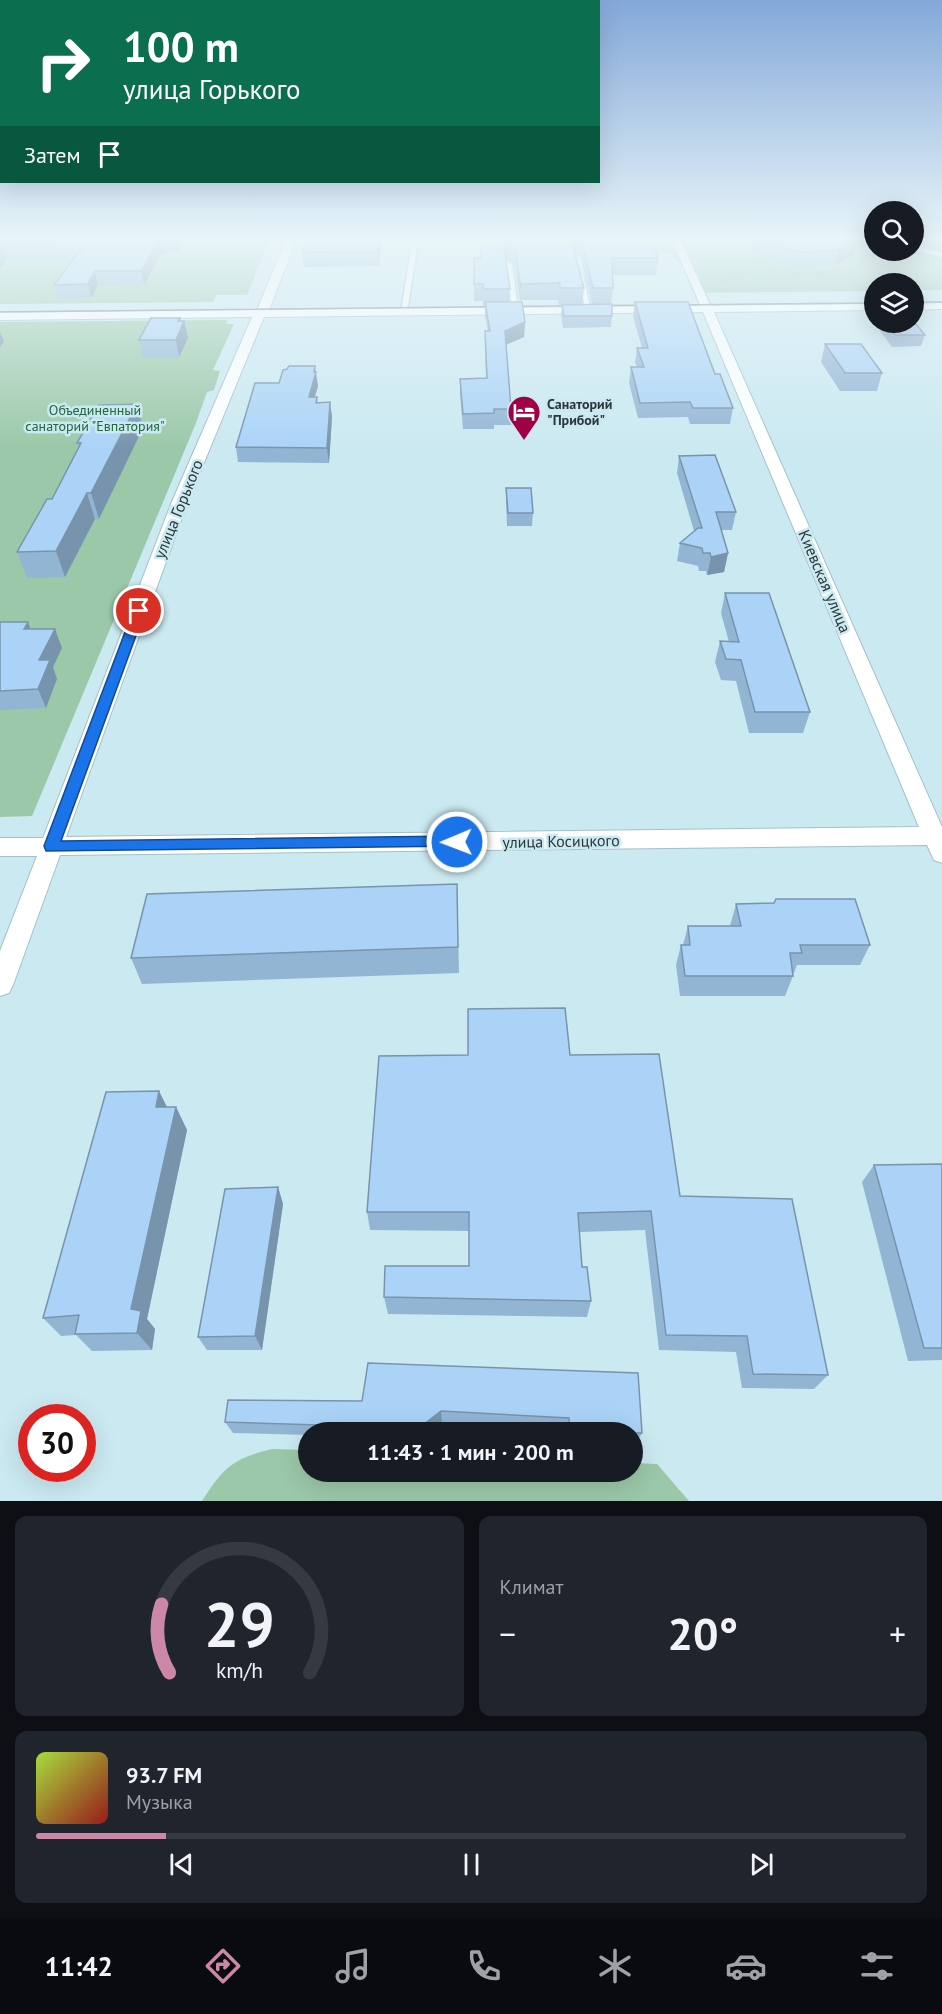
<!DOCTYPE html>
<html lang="ru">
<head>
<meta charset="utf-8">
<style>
	body { margin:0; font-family:"PT Sans",sans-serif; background:#20242c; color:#f1f3f6; height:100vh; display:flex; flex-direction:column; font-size:22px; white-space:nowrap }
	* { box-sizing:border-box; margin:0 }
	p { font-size:20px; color:#9ea1a6 }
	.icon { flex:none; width:33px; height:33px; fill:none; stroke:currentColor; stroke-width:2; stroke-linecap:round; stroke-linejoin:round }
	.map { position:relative; height:1501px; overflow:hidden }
	.side { display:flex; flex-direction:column; gap:15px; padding:15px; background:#0d0f14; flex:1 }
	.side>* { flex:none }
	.guide { position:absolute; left:0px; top:0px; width:600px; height:183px; box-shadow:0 6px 24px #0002; background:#0b6e4f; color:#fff; overflow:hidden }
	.controls { position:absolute; left:864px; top:201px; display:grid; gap:12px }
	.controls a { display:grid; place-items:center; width:60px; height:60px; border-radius:50%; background:#171b24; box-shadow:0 6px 24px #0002; font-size:30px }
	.speed { position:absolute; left:18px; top:1404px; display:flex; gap:12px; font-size:30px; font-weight:700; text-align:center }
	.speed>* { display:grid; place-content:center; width:78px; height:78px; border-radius:50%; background:#171b24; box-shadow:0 6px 24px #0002; line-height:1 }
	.speed .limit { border:9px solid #d22; background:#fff; color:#111 }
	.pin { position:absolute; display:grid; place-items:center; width:51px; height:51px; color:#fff; margin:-26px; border:3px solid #fff; border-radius:50%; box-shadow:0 2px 6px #0007 }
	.me { position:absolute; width:66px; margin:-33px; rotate:269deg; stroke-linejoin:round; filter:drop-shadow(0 0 4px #0008) }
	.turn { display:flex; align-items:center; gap:21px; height:126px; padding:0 24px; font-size:27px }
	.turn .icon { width:78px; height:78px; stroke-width:2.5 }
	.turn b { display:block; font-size:42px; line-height:51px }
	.then { display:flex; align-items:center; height:57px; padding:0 24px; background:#0003; gap:12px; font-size:22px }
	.big { font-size:45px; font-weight:600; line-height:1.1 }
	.side .card { flex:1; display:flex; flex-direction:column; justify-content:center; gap:9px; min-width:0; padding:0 21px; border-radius:12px; background:#20242c }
	.side .dial { align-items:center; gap:0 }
	.dial svg { height:156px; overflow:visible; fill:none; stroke:#363941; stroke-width:7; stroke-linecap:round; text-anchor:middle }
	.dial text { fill:#f1f3f6; stroke:none }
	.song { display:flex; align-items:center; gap:18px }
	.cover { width:72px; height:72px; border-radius:9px; background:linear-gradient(135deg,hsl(80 70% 55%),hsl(0 70% 35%)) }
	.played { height:6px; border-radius:3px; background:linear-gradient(90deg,#cc86a6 15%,#363941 15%) }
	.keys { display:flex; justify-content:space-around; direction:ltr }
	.heat { display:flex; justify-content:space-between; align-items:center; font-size:33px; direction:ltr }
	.side .tiles { flex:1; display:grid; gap:15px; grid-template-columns:1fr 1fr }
	.card:last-child { grid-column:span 2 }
	.trip { position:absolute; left:298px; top:1422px; width:345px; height:60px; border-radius:30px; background:#171b24; box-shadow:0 6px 24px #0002; font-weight:600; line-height:60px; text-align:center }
	.menu { display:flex; height:96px; justify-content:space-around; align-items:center; background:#090b0e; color:#9ea1a6 }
	.menu .icon { width:42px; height:42px }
	.menu .selected { color:#cc86a6 }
	.menu b { font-size:27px; color:#f1f3f6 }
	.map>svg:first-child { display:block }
	.green { fill:#9bc8a8 }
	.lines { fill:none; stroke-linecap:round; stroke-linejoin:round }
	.service-casing { stroke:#a3c1c8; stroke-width:3 }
	.pedestrian-casing { stroke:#a3c1c8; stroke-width:3 }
	.minor-casing { stroke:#a3c1c8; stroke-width:2 }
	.path { stroke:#99b1b8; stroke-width:2; stroke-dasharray:1.5 2; stroke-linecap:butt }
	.service { fill:#fff; fill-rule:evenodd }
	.pedestrian { fill:#fff; fill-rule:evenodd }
	.minor { fill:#fff; fill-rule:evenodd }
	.tram { stroke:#6e8287; stroke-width:1.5 }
	.wall { fill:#93b5d4; fill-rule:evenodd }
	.shaded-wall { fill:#7894ad }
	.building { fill:#abd3f7; stroke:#7894ad; stroke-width:1.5 }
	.route { fill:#1a73e8; stroke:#114b97; stroke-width:1.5 }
	.labels { text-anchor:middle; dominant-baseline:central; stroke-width:5; stroke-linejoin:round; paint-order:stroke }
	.far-poi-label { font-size:14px; font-weight:bold; fill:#2a3639; stroke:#cbe9f1; text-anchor:start }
	.far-park-label { font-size:14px; fill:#22673e; stroke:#cbe9f1 }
	.street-label { font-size:16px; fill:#2a3639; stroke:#cbe9f1 }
</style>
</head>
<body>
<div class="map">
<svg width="942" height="1501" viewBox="0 0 942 1501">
	<rect width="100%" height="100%" fill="#cbe9f1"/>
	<path class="green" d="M0,240H269L247,295H216L213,302L0,304Z
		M643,240H874V250H914V240H942V290H914V284H874V291L707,293L670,253L650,254Z
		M227,320L226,324H234L213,370L220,371L214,390L207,392L196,423L32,816L0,817V322Z
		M272,1449L309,1450V1472H633V1463L657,1464L689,1501H202C224,1467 232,1459 272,1449Z"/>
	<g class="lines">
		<defs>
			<path id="service" d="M420,240H425L417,249L407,312L404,314L401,312L411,249Z
				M509,262L512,264L518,310L515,312L512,310L506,264Z
				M580,273L583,275L591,311L586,310L577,275Z"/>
			<path id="pedestrian" d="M672,240H680L712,309L710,311L702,309Z
				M914,246L942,253V257L914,250Z"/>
			<path id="minor" d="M286,240H296L269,310L874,304V310L714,312L942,827V863L934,860L927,845L60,855L13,985L9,993L0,996V951L37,856H0V838H43L171,504L252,317L0,320V312L257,310ZM703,312L919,827L66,837L187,504L264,317Z
				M942,303V309L914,310V304Z"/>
		</defs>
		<use href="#service" class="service-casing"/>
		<use href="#pedestrian" class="pedestrian-casing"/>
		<use href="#minor" class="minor-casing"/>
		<path class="path" d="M761,240L753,244L750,249C772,277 828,281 856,260L855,254L850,250
			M712,285L770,267
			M914,287L942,286
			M714,289L874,287"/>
		<use href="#service" class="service"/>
		<use href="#pedestrian" class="pedestrian"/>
		<use href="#minor" class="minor"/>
		<path class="tram" d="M914,302H942
			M674,305L874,303
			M0,312L653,305"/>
	</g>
	<path class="wall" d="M0,240L178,251L162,253L144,285L98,286L91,298L58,299L54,285L71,262H57L56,258L7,259L0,267Z
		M306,240H413V241H382L379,266L304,267L302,252Z
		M479,240H649L658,258L656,275H613V288L611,304L612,316L611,327L563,328L561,316L562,305H559L558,300H521L525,322L524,337L506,345L511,409V425H494V429H463L460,394V379L486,378L485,331H488L485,317V306H483V301H474V258H480ZM575,255L581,258L592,304H582L584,288ZM508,260L514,264L520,302H509L510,289L506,262Z
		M753,240H855L857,241L853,256L835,265L800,267L781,264L751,250Z
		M635,302L715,374L733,408L730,424H690L688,417L638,418L629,383L631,367H637L635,363L637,348H642L633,316Z
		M874,314V322H914L925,335L921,346L892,347L873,321Z
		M180,318L181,321H184L188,338L179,357L143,358L139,340Z
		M825,344L882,373L877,391H840L821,362Z
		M279,383L318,386L315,397H317L318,403L330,402L332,417L329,463L238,462L236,447Z
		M137,404L143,428L99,519H95L65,577L27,578L17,552L52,499L79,449L77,443Z
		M679,456L736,512L732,530H721L728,553L724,572L707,575L706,571H699L698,566L677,561L680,543L694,531L677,473Z
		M506,488L533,513L532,526H507L506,501Z
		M725,593L810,712L803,733H749L736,681L721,680L715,662L720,641L729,642L721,613Z
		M0,622L31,629L62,648L53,667L57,679L46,708L0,710Z
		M457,884L459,973L142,984L131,958Z
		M736,904L870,945L860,965H797L794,973H792L793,976L785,996H680L676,965L681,945H683L688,926H730Z
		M570,1055L680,1196L828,1375L814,1389L742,1388L736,1352L659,1350L645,1230L579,1232L582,1267L591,1301L587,1317L388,1314L384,1297L469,1266V1231L370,1230L367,1212Z
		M167,1107H176L187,1130L147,1319L155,1329L152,1350L92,1351L76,1335L61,1336L43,1318Z
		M942,1164V1360L908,1361L862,1182L874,1165Z
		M278,1187L283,1204L262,1350H207L198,1337Z
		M368,1363L642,1433L636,1444H633V1432H565V1429L442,1423L429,1432H309V1435L233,1433L225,1422L362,1401Z"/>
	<path class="shaded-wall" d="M159,240H184L178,251L162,253L144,285L141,271Z
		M379,240H382L379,266L378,251Z
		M575,240H576L575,255L572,244Z
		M857,241L853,256L835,265L838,250Z
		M508,244V260L504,264V248Z
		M2,245L7,259L0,267V248Z
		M95,271L98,286L91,298L88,284Z
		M180,318L182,326L184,321L188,338L179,357L176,340L178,321Z
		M525,322L524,337L505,345V331Z
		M0,331L4,342L0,347Z
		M315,366L318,386L310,411L309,397Z
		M330,402L332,417L329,463L327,448Z
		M137,404L143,428L99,519L91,493Z
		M87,493L95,519L65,577L56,551Z
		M728,553L724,572L707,575L711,557Z
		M28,622L35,641L24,629Z
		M55,629L62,648L53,667L57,679L46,708L38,689L39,660Z
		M159,1091L171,1115L156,1107Z
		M176,1107L187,1130L147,1319L155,1329L152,1350L137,1333L131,1309Z
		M278,1187L283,1204L262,1350L255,1336Z
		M441,1411L442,1423L429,1432H420L419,1428Z"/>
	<path class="building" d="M0,240H159L141,271H95L88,284L54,285L82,248H53L56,244L2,245L0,248Z
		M306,240H379L378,251L302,252Z
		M480,240H575L572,244L584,288H560V283L520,284L521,288L515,248L508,244L504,248L510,289H484L483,284H474V258H481Z
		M577,240H649L658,258H612L613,288H593L582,243Z
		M766,240H855L857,241L838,250L803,252L784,248Z
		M485,302H522L525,322L505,331L511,409H494V413L463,414L460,379L487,378L485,331H490Z
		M635,302H688L715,374H720L733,408H693L690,402L640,403L631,367H644L637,348H648Z
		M612,304V316H564L562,305Z
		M151,318H180L178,321H184L176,340H139Z
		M886,322H914L925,335H895Z
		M825,344H861L882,373H845Z
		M289,366H315L314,372H316L309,397H317L316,403L330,402L327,448L236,447L255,383H279L283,370L287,369Z
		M137,404L91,493H87L56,551L17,552L47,499H52L81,443H77L99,405Z
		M715,455L736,512H716L728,553L711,557L710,553H703L702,548L680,543L698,528H702L679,456Z
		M506,488H531L533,513H508Z
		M725,593H769L810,712H755L741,660L726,659L720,641L739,642Z
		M0,622H28L24,629H55L39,660H50L38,689L0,691Z
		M457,884L458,947L131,958L147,894Z
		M776,899H855L870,945H800L802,953H790L793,976H685L681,945H690L688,926H741L736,904L774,903Z
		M565,1008L570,1055L659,1054L680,1196L792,1199L828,1375L753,1374L747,1336L666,1335L651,1211L578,1213L582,1267H587L591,1301L384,1297L385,1266H469V1212H367L379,1056L468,1055V1009Z
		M159,1091L156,1107H176L131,1309L141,1311L137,1333L75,1334L79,1315L43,1318L106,1092Z
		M942,1164V1348H924L874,1165Z
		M278,1187L255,1336L198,1337L225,1189Z
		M368,1363L638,1373L642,1433L569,1432V1418L441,1411L419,1428L225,1422L228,1400L362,1401Z"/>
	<linearGradient id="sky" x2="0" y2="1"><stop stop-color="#83a8d8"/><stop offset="0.53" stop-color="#e8f5f9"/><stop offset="1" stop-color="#e8f5f9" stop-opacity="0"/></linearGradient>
	<rect width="942" height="450" fill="url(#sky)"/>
	<path class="route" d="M139,607L145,611L61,841L457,836L463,838L465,842L463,846L46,851L44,846L133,611Z"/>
	<defs>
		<symbol id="hotel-pin" viewBox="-11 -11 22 30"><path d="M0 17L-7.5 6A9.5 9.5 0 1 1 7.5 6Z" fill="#9f0144" stroke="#cbe9f1"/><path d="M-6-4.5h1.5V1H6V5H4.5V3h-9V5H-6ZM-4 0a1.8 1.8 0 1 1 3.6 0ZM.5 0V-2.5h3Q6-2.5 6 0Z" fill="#fff"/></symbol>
	</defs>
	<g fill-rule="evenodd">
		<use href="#hotel-pin" x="505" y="393" width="38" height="52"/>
	</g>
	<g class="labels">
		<g class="far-poi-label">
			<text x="547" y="404">Санаторий<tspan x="547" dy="16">"Прибой"</tspan></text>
		</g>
		<g class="far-park-label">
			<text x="95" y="410">Объединенный<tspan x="95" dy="16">санаторий "Евпатория"</tspan></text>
		</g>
		<g class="street-label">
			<text transform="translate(178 509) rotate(-68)">улица Горького</text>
			<text transform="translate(825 581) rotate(67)">Киевская улица</text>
			<text transform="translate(561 841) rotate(-1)">улица Косицкого</text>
		</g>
	</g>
</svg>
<div class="controls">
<a><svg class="icon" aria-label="search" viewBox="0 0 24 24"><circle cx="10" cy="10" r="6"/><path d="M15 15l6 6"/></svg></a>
<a><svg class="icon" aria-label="layers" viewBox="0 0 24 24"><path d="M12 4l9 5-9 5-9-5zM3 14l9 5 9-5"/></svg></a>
</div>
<div class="speed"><div class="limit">30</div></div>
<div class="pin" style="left:139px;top:611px;background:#d93025"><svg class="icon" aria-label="arrive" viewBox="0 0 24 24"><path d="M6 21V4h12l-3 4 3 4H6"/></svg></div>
<svg class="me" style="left:457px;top:842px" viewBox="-20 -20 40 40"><circle r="17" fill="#1a73e8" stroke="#fff" stroke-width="3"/><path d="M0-11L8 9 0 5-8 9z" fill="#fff"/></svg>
<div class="trip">11:43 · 1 мин · 200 m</div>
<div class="guide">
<div class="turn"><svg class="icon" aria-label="right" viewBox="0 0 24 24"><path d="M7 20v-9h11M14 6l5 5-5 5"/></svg><div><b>100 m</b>улица Горького</div></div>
<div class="then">Затем<svg class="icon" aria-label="arrive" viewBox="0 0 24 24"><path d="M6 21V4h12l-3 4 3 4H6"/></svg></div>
</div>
</div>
<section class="side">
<div class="tiles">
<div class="card dial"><svg viewBox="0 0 100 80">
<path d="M14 69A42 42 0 1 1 86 69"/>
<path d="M14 69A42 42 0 0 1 10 34" stroke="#cc86a6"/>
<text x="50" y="56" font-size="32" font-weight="700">29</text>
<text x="50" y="72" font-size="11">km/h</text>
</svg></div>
<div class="card"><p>Климат</p>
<div class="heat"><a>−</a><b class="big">20°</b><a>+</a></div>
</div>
<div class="card">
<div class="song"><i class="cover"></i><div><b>93.7 FM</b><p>Музыка</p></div></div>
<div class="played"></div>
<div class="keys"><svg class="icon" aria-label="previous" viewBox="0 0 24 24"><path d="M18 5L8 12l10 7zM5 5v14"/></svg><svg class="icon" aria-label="pause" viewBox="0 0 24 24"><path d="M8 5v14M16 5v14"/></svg><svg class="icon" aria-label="next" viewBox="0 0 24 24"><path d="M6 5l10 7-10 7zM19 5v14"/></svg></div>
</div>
</div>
</section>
<nav class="menu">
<b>11:42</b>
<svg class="icon selected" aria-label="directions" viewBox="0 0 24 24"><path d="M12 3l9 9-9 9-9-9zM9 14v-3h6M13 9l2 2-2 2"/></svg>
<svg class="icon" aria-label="music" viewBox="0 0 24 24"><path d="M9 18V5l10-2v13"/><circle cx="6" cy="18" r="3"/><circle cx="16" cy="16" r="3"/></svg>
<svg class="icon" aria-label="phone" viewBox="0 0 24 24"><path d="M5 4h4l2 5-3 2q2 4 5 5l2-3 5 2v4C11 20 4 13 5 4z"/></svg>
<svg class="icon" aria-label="climate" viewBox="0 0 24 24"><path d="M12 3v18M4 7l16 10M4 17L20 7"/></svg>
<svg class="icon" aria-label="car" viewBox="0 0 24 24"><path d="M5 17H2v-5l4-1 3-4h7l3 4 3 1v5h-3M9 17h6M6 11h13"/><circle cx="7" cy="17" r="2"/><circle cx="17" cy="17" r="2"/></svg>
<svg class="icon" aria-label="filters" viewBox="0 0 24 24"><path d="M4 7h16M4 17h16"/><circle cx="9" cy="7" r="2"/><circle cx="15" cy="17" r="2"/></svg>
</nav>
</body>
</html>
